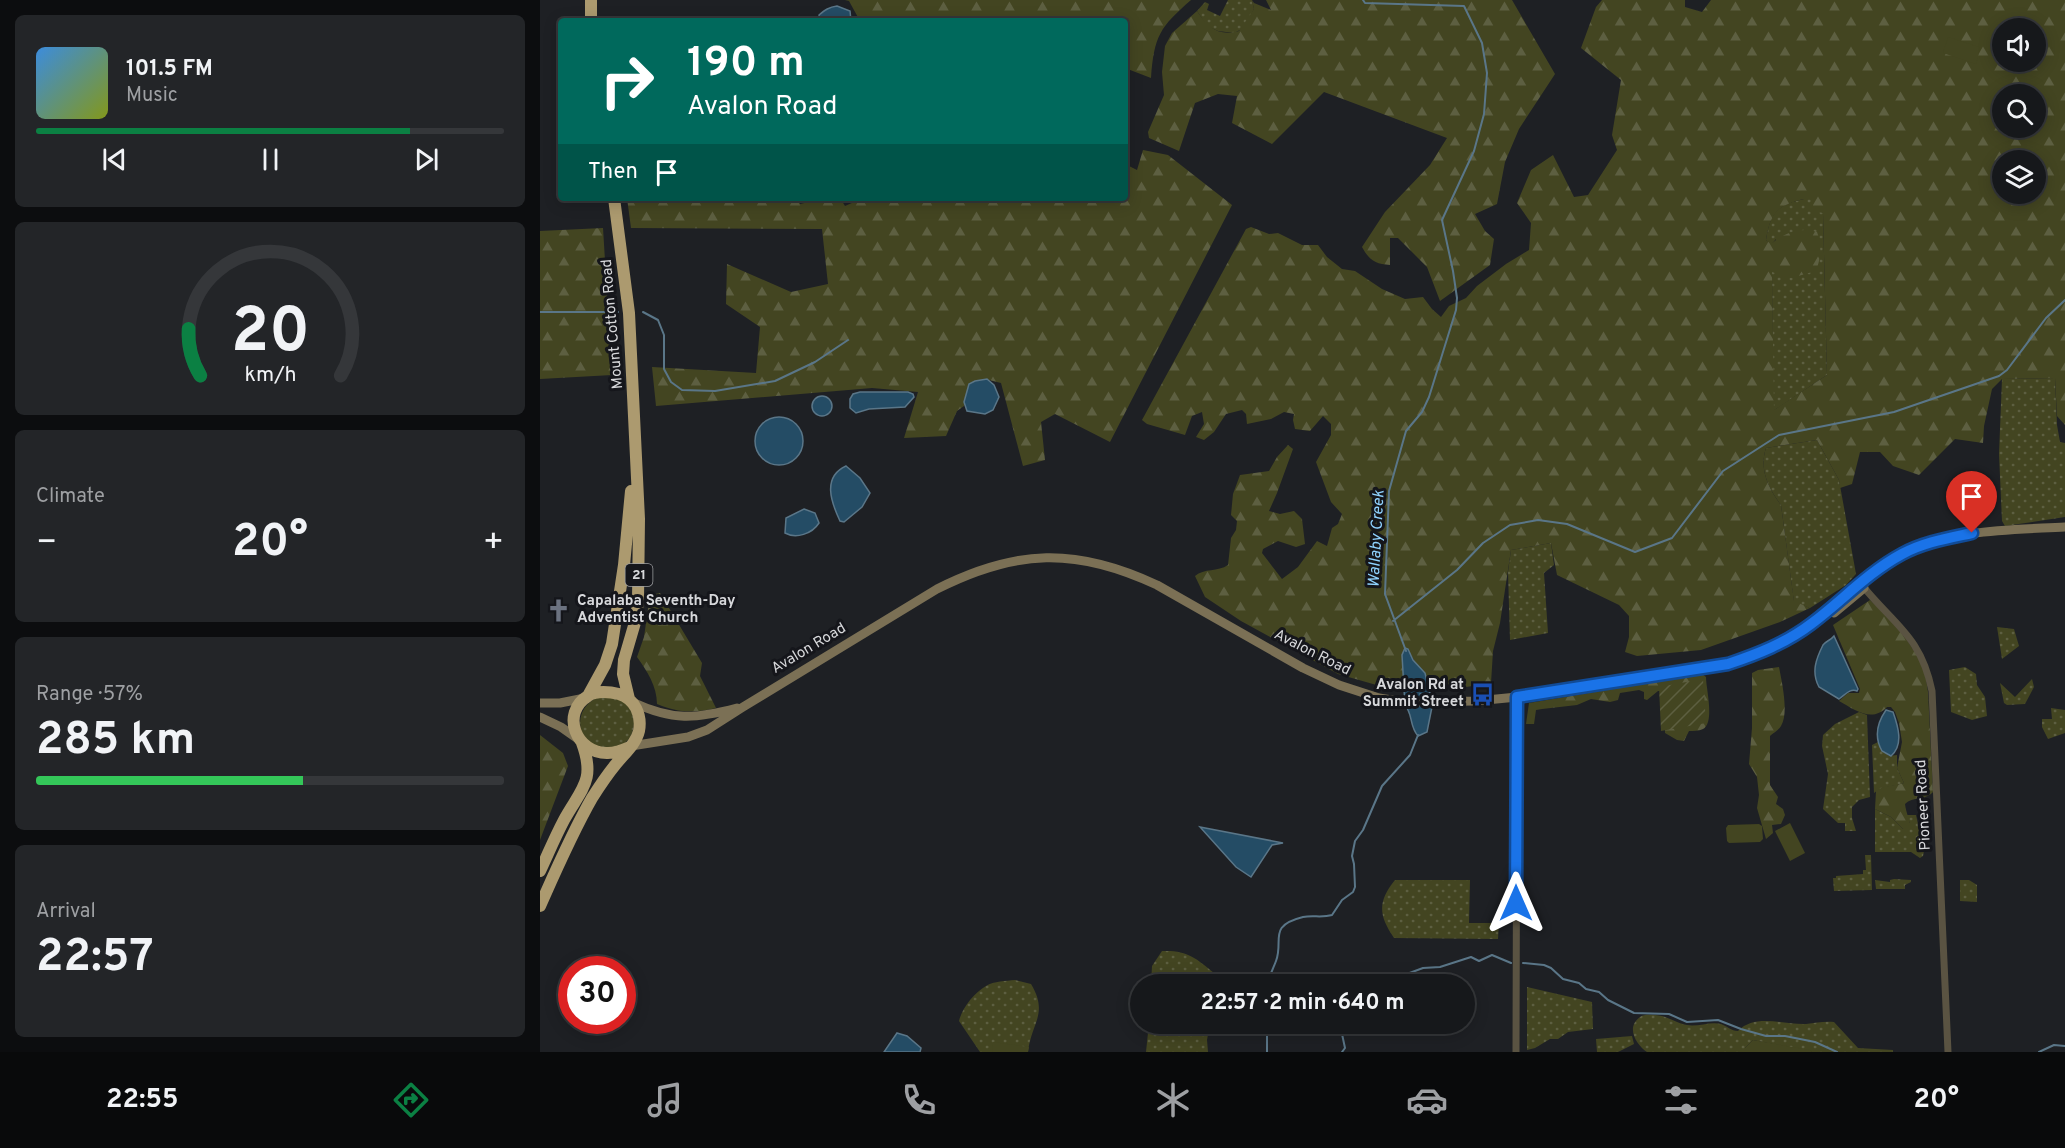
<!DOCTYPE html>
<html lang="en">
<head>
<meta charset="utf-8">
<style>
	body { margin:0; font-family:Overpass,sans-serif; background:#232528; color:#f1f3f6; height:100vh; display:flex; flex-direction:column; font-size:22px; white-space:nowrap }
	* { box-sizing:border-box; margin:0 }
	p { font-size:20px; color:#9ea0a3 }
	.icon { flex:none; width:33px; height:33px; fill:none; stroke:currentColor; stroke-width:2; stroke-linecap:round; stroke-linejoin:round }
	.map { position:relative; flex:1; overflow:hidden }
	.panel { display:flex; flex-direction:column; gap:15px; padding:15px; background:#0c0d0f; width:540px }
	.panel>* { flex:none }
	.top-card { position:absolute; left:18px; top:18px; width:570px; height:183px; border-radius:6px; box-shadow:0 3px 15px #0003,0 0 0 2px #35373a; background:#00695c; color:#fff; overflow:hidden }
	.fabs { position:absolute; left:1452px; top:18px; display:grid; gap:12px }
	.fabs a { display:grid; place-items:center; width:54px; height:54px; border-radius:50%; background:#16181b; box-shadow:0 3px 15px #0003,0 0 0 2px #35373a; font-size:30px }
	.speed { position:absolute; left:18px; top:956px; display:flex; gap:12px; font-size:30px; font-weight:700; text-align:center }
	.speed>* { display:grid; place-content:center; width:78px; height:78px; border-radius:50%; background:#16181b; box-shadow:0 3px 15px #0003,0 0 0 2px #35373a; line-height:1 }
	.speed .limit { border:9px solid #d22; background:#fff; color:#111 }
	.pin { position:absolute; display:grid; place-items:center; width:51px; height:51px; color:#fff; margin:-62px -26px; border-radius:50% 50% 50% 0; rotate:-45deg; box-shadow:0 0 6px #0007 }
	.pin .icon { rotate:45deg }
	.me { position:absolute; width:66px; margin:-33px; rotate:0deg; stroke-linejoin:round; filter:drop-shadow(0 0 4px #0008) }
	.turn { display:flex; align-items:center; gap:21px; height:126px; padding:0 30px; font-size:27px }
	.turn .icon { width:78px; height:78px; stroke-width:2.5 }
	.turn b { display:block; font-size:42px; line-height:51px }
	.then { display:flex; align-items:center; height:57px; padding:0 30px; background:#0003; gap:12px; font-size:22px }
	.big { font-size:45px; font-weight:700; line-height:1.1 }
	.panel .widget { flex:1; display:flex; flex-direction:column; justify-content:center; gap:9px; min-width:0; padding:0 21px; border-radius:9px; background:#232528 }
	.panel .dial { align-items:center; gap:0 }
	.dial svg { height:156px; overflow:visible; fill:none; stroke:#35373a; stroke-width:7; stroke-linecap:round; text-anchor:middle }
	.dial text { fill:#f1f3f6; stroke:none }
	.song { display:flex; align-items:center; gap:18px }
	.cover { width:72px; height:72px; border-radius:9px; background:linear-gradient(135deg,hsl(210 70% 55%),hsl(70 70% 35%)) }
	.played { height:6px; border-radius:3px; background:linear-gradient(90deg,#0b8043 80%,#35373a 80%) }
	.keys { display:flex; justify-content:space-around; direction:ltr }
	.heat { display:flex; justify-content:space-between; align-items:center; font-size:33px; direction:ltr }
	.charge { height:9px; border-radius:4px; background:linear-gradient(90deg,#34c759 57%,#35373a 0) }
	.trip { position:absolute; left:590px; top:974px; width:345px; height:60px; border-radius:30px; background:#16181b; box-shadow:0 3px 15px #0003,0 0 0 2px #35373a; font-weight:700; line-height:60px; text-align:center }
	.dock { display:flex; height:96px; justify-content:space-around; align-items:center; background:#090a0b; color:#9ea0a3 }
	.dock .icon { width:42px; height:42px }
	.dock .on { color:#0b8043 }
	.dock b { font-size:27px; color:#f1f3f6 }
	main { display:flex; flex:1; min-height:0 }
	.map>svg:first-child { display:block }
	.grass { fill:url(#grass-dots) }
	.forest { fill:url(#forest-firs); fill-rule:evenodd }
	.garden { fill:url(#garden-furrows) }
	.pitch { fill:#434521 }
	.water { fill:#244c65; stroke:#5a7688; stroke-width:1.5 }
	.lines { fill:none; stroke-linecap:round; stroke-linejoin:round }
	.stream { stroke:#5a7688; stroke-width:2 }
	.street { stroke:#5a5342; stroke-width:7 }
	.secondary { stroke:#7b7055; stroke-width:9 }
	.highway { stroke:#ac9a6f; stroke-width:12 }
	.route-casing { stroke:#114b97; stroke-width:15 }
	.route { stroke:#1a73e8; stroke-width:10 }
	.labels { text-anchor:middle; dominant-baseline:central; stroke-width:6; stroke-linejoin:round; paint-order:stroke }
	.shield { fill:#15161b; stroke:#9d9ea1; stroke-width:1.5 }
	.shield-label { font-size:14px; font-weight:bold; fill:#d7d8db }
	.street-label { font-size:15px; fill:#d7d8db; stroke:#15161b }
	.poi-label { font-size:15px; font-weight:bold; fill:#d7d8db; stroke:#15161b; text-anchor:start }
	.water-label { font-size:16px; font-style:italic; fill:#8fd2fe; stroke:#15161b }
</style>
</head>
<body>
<main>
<section class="panel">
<div class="widget">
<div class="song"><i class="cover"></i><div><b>101.5 FM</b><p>Music</p></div></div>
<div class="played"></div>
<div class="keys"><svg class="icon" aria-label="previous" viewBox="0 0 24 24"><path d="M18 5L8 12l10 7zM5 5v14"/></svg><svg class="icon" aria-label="pause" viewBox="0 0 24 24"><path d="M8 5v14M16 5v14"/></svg><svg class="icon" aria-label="next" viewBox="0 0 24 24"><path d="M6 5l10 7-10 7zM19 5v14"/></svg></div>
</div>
<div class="widget dial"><svg viewBox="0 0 100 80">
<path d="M14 69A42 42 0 1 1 86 69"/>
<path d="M14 69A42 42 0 0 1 8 45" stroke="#0b8043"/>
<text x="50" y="56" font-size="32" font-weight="700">20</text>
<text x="50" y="72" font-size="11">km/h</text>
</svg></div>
<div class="widget"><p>Climate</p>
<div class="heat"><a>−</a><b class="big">20°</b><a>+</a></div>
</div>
<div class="widget"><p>Range · 57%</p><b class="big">285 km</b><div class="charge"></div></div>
<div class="widget"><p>Arrival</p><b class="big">22:57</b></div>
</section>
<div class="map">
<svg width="1525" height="1052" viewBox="0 0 1525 1052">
	<defs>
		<pattern id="grass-dots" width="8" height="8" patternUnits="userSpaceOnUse" patternTransform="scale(1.5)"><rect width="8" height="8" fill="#434521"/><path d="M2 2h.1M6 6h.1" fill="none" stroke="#5d5f41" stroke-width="1.8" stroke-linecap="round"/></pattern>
		<pattern id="forest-firs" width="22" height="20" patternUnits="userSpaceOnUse" patternTransform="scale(1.5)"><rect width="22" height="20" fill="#434521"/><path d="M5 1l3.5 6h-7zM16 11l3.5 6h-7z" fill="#5d5f41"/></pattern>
		<pattern id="garden-furrows" width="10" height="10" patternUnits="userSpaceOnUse" patternTransform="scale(1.5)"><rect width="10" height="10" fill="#434521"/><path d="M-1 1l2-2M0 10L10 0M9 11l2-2" fill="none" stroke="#5d5f41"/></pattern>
	</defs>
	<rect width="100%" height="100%" fill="#1e2024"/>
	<path class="grass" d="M688,0H712L714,9L704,28L694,33L678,31L667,26L657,11L665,2L669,4L667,10L680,16Z
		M1264,199H1273L1283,213L1287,375L1233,411L1232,271L1236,239L1231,245L1226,240C1230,213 1237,205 1264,199Z
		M1515,378L1517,425L1520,442L1525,443V517L1465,526L1462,521L1459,454L1462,379Z
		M1277,440L1299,480L1316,574L1306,585L1270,608L1254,602L1241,505C1228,488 1219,469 1226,448Z
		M1011,543L1014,565L1004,573L1008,633L970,640L968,572L971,550Z
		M1457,627L1474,629L1479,646L1462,659Z
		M1425,667L1436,674L1437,685L1445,697L1447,716L1432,720L1411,712L1409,670Z
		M1492,679L1494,687L1485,704L1467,705L1464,703L1460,683L1475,697Z
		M40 723a27 27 0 1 1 54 0a27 27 0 1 1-54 0Z
		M1511,708L1525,710V733L1508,739L1502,727V719H1512Z
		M1319,712L1327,715L1330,797L1319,800L1312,807V818L1316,831H1305V823H1298L1283,809L1288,774L1282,746L1283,735L1295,724Z
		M1338,742L1339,746L1349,756L1357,755V768L1364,783C1354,787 1343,785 1334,793L1332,745Z
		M1335,809L1351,817L1363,829L1370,823L1366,815H1376L1384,851L1383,856L1380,858L1371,852H1335Z
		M1325,855H1331L1332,890L1294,891L1293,878H1296V876L1323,874V870H1326Z
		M1354,879L1371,880V882L1365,885V889H1336L1335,880L1350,882V880Z
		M855,880H930L929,923H959L958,939L854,938C839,916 837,902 855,880Z
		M1420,880H1429L1437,885V902L1420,901Z
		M622,951C647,950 656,958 674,973L673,984H611L612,966Z
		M475,980L491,984C509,1014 491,1023 488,1052H440L419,1021C422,1008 434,993 446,986C454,981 466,981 475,980Z
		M987,987L1052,1002L1053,1029L1028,1032L1018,1039H1010L995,1048L987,1050Z
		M1115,1015C1129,1016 1135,1023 1147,1025C1158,1027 1171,1021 1181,1024C1187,1026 1191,1031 1198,1031C1215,1013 1244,1025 1266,1024C1276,1023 1284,1021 1294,1022L1318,1048L1353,1050V1052H1272L1213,1040L1205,1048V1052H1107C1097,1045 1085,1028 1100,1017C1104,1014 1110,1015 1115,1015Z
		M609,1023H670L667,1040L668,1052H606Z
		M1092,1036L1094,1044L1078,1052H1057L1056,1039Z"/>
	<path class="forest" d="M305,0H651C620,27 614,36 611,78L585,68V21H320L309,1Z
		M712,0L714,3L731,10L726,0H972L1015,74L979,129L965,162L957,204L935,214L945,231L954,239L950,265L900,301L887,267L858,238H850V265C835,264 829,260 822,247L845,212L890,165L907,138L784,92L732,144L692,123L697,96L678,94L655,103L639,151L609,138L608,132L624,95L622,72L625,46L632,33L657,11C667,27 679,37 699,31L714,9Z
		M1062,0H1145V7L1162,12L1171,0H1525V425L1517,416L1515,378L1462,379L1452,389L1444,426L1443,443L1415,439L1379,475L1353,466L1340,452H1320L1312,484L1300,488L1299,480L1277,440L1226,448C1219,469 1228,488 1241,505L1254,601L1270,608L1240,622L1161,650L1097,656L1085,652L1089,637V616L1079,605L1017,575L1011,543L971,550L960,623L953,651L951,683L920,688H889C884,669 875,666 868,649L863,651V691L847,688L798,674L701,621L665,597L655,576C664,568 678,572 688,565L691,538L696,530L697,521L691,515L693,494L700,475L729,471L737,457L748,445L753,449L737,493L729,511L740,514L754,511L762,519L765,544L756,547L738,541L723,549L722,553L742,579L758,567L777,541L787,546L792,528L798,524L802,514L791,502L776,462L791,435V424L783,416L770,431L755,429L753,420L754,414L744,412L731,419L707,424L706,414L702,410L686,414L674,432L664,440L656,437L664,424L662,412L652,416L645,435L607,424L602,420L706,229L711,227L729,234L738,233L762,245H778L787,257L802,269L815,271L842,289L865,299L883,297L892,309L901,317L909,306L926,298L937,286L966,264L989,250L991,223L977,203L991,170L1013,155L1034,197L1048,195L1077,150L1072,135L1081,80L1041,48L1056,7ZM1462,28H1496V62H1462ZM1462,94H1496V128H1462ZM1462,160H1496V194H1462ZM1264,199H1273V211L1283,213L1287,375L1234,410L1232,272L1251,278L1276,271C1281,257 1282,246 1277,232C1260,226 1243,234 1231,244L1226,240C1230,213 1238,205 1264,199Z
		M603,150L628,155L692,205L570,442L515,414L501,422L505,460L483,466L461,383L445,379L429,384L424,406L417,411L406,436L364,438L378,392L332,388L116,406L112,367L216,373L220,327L186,304L187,264L251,292L288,284L282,229L91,228L87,198H258L260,204L287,198H300L305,206L321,199L330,198H585V164L597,170Z
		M63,228L72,375L0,379V231Z
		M120,593L162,663L160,676L176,708C154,713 138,713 117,704C117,686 107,671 97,657L104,637L110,595Z
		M1330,600L1357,625L1384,666L1388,692L1393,792C1385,801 1373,796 1365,804C1366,813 1370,820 1371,828L1363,829L1351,817L1335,809L1336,791C1343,785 1355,786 1364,783L1357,768L1362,742L1359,723L1355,712L1351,707H1347C1332,723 1315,710 1299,701L1308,693H1319L1320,689L1293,625Z
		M1239,667C1242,683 1249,713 1241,726C1238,731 1233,733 1230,736V785L1238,797L1236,804L1243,809L1245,815L1241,824L1232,825L1233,833L1226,839L1217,808L1219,795L1217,777L1209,764L1212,728V673L1218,670Z
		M1162,674L1166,677C1166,689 1175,722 1163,729C1159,731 1153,731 1149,731L1144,741L1137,740L1125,733L1124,691H1118L1107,700L1104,699V692L1099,690L1080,693L1078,700L1070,702L1051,699L1037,705L1002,709L996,710L994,724H986L989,703Z
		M0,735L23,753L28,766L0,840Z"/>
	<path class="garden" d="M1163,679L1166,723L1121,731L1119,687Z"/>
	<path class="pitch" d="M1408,37L1439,47L1440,49L1436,64L1403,53Z
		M1250,823L1265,853L1250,861L1235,831Z
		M1219,824L1222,826L1223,839L1220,842L1189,843L1187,841L1186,828L1188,825Z
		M1213,1040L1270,1050L1272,1052H1205V1048Z
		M453,1042L489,1047L488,1052H452Z"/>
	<path class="water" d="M297,6L310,11L311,21H280L279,15C285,10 289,7 297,6Z
		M447,379L454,385L459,397L453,410L445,414L427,411L424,402L429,384L435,381Z
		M320,392H368L373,394L374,397L365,407L329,409L316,413L310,408V399L313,394Z
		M272 406a10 10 0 1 1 20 0a10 10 0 1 1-20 0Z
		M215 441a24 24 0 1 1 48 0a24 24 0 1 1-48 0Z
		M306,466L320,478L330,493L322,507L304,522L300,521C291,502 282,477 306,466Z
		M264,509L275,513L279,523C272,534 256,539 245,533L246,518Z
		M1294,636L1318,689L1317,691C1310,688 1305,695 1299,699L1279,687C1271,672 1276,659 1283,645C1286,641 1291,640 1294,636Z
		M865,648L868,649L873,660L885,673L890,693L880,694L883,707H892L887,732L878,736C869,726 873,713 865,706L862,655Z
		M1346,710L1353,712C1358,726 1364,745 1351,756L1342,751C1334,737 1337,723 1346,710Z
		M660,827L743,843L732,845L711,877L696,867Z
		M357,1033L367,1036L381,1048L380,1052H344Z"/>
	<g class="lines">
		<path class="stream" d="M823,0L825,3L924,6L942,43L947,73L944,114L934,151L902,220L913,271L917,298L916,310L889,397L882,412L866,431L849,491L845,594L866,651
			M0,312H78
			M103,312L118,320L124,335V369L131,382L142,390L175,391L235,381L275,362L308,340
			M853,621L917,570L943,543L970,525L998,520L1027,524L1095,552L1132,538L1183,471L1239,435L1354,412L1459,376L1467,370L1506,318L1525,300
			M983,963L1004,965L1011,968L1023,979L1039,983L1046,989L1059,992L1068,1000L1094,1013L1129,1014L1147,1022L1178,1020L1201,1029L1226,1036H1245L1275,1042L1297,1052
			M728,984C729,976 733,969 736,961C744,940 727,926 763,917C773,915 782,918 792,915L802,900L813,892L815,887L814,864L812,856L815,841L823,830L842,786L870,755L878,735
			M808,984L819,976L848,981L883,968L900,967L931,957L939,961L952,955L971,963
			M727,1052V1023
			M802,1052L805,1048L802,1034L806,1023
			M1499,1052L1514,1045L1525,1046"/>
		<path class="street" d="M1321,584C1354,625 1381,636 1392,691L1408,1052
			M976,1052L977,697"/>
		<path class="secondary" d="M1294,613L1324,588
			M92,702C133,721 155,719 197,708
			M0,703H20L45,698
			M0,717L21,727L38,739
			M91,746L148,737L167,730L203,707L397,589C476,549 536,547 617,585L763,668L799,685L839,698L865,702L936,701L977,697L1189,664C1225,652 1259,636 1288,611C1313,590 1335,567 1364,553C1414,529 1471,530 1525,527"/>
		<path class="highway" d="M51,0V21
			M74,198L89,313L99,519L98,600L96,619L84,660L83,674L89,699
			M48,696L65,665L72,644L84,565L91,491
			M0,871C8,854 15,837 24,820C41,789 56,781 42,743
			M0,906C16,870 32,833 52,798C59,787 67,775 76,764C84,754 96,744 99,731C102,715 95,699 79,694C71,692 56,690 48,696C20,713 36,754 68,753C76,753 83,750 90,747"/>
	</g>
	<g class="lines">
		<defs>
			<path id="route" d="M976,903L977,697L1188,664C1218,654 1246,643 1271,624C1302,601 1327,573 1362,554C1384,542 1409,538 1432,533"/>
		</defs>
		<use href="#route" class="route-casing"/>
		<use href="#route" class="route"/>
	</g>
	<defs>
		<symbol id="church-bare" viewBox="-9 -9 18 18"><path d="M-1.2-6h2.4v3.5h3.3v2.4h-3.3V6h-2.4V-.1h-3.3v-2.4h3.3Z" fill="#6b7280" stroke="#15161b" stroke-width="2.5" paint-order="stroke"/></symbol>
		<symbol id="bus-bare" viewBox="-9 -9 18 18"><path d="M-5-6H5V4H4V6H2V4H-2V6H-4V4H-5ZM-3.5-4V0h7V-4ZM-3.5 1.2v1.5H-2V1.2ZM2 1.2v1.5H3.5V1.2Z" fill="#1a4fb4" stroke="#15161b" stroke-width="2.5" paint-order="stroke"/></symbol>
	</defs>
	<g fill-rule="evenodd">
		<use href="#church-bare" x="2" y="594" width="33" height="33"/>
		<use href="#bus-bare" x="926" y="678" width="33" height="33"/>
	</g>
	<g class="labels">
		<rect class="shield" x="85.5" y="564" width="27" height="22" rx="4.5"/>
		<g class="shield-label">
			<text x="99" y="575">21</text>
		</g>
		<g class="street-label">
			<text transform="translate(73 324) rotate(-95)">Mount Cotton Road</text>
			<text transform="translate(269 649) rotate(-31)">Avalon Road</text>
			<text transform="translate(772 653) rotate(27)">Avalon Road</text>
			<text transform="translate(1384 805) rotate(-93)">Pioneer Road</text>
		</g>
		<g class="poi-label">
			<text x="37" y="601">Capalaba Seventh-Day<tspan x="37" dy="17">Adventist Church</tspan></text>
			<text x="924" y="685" text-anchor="end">Avalon Rd at<tspan x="924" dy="17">Summit Street</tspan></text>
		</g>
		<g class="water-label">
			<text transform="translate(837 539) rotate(-87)">Wallaby Creek</text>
		</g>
	</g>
</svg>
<div class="fabs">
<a><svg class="icon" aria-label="sound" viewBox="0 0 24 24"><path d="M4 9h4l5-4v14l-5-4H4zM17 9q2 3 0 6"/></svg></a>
<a><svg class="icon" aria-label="search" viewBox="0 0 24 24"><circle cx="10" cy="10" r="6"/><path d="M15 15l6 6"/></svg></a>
<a><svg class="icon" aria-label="layers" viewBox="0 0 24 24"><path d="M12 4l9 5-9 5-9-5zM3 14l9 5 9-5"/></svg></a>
</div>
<div class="speed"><div class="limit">30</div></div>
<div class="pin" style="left:1432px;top:533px;background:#d93025"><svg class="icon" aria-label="arrive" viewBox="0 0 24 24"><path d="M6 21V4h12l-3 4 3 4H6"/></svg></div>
<svg class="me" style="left:976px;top:903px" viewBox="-20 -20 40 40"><path d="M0-17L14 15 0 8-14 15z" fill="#1a73e8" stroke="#fff" stroke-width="4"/></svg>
<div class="trip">22:57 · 2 min · 640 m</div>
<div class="top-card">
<div class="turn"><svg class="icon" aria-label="right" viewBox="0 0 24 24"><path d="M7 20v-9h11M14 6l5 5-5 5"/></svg><div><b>190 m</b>Avalon Road</div></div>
<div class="then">Then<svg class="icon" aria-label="arrive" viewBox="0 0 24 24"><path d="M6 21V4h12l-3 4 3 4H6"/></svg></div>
</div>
</div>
</main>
<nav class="dock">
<b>22:55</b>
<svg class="icon on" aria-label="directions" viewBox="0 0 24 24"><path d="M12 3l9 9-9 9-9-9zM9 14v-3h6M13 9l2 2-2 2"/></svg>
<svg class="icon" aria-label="music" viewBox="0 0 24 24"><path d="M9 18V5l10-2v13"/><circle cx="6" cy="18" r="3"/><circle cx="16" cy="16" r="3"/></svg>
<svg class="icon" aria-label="phone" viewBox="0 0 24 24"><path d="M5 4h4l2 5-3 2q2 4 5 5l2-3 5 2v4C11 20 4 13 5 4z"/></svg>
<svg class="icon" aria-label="climate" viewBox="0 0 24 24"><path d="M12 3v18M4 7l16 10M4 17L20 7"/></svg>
<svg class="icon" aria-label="car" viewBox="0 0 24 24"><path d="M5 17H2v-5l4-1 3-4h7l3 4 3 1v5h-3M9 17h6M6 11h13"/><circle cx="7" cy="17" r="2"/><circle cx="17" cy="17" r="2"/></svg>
<svg class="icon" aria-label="filters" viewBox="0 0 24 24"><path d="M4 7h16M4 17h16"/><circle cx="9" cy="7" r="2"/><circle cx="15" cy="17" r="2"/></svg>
<b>20°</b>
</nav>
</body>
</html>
